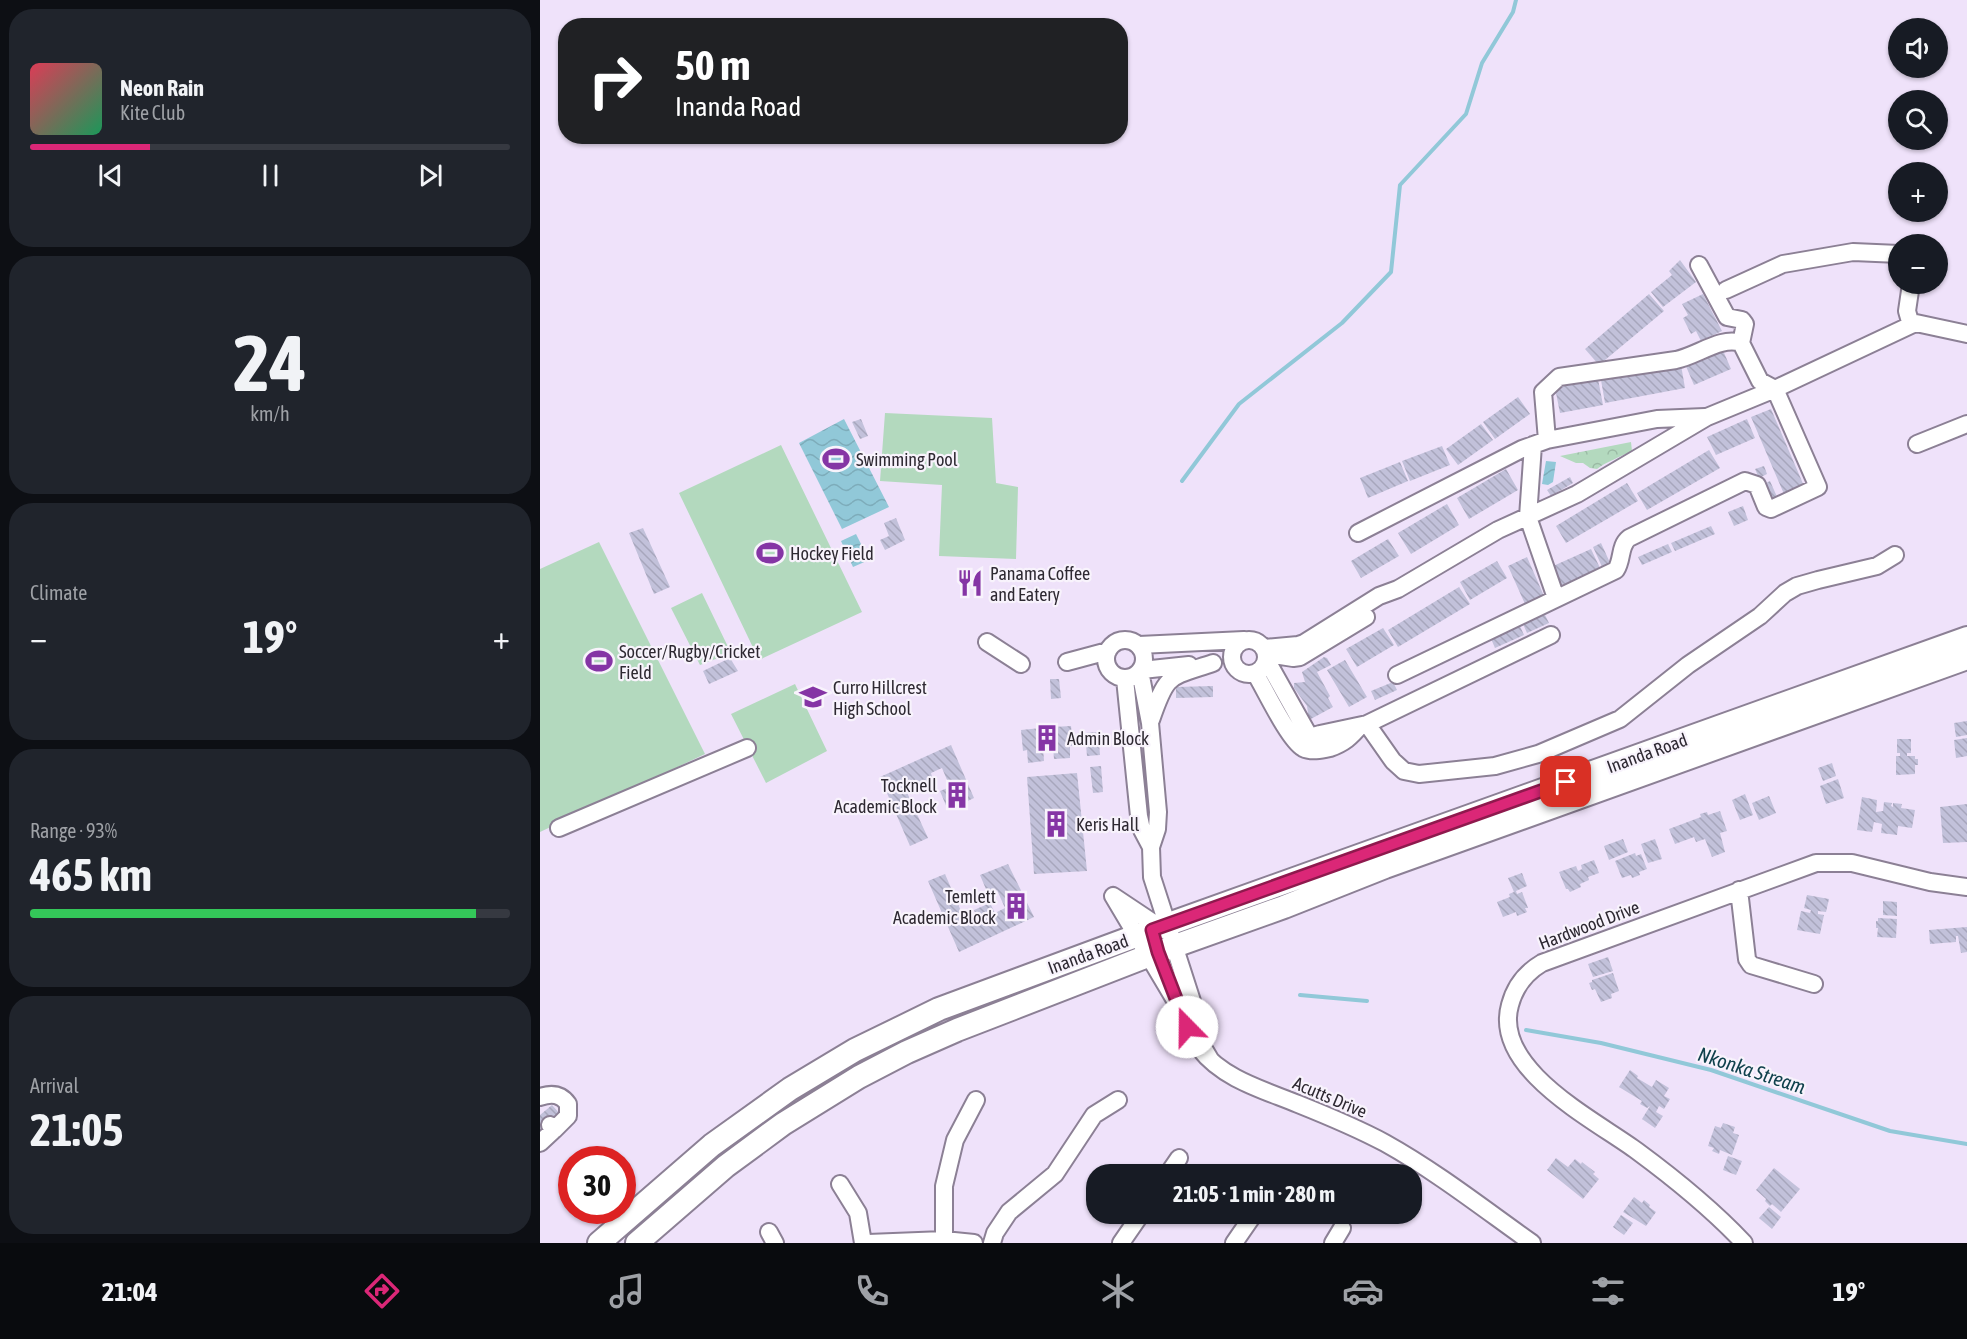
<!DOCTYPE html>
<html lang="en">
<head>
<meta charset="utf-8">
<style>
	body { margin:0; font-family:"Asap Condensed",sans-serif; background:#20242c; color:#f1f3f6; height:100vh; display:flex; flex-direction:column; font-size:22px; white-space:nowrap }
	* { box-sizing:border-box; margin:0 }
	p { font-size:20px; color:#9ea1a6 }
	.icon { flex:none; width:33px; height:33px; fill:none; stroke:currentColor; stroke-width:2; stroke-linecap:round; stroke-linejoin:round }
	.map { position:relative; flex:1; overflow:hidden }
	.drawer { display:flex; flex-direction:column; gap:9px; padding:9px; background:#0d0f14; width:540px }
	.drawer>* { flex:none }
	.guide { position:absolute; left:18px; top:18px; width:570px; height:126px; border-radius:24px; box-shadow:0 2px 4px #0004; background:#202124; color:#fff; overflow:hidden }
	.controls { position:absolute; left:1348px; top:18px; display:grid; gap:12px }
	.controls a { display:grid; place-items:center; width:60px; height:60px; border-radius:50%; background:#171b24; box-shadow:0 2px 4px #0004; font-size:30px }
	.speed { position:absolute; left:18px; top:1146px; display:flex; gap:12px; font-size:30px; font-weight:700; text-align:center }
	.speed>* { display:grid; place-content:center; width:78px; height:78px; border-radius:50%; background:#171b24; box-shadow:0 2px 4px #0004; line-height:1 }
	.speed .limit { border:9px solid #d22; background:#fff; color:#111 }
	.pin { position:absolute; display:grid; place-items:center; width:51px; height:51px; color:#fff; margin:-26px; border-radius:12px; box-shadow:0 3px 9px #0006 }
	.me { position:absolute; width:66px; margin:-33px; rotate:338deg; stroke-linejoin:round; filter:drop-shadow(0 0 4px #0008) }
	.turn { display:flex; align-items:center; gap:21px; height:126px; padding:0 18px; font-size:27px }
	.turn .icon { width:78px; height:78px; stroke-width:2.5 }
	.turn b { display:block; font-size:42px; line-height:51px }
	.big { font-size:45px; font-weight:700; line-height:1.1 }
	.drawer .widget { flex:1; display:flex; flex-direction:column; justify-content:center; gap:9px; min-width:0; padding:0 21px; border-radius:24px; background:#20242c }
	.drawer .dial { align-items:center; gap:0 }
	.dial b { font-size:78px; line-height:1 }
	.song { display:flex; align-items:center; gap:18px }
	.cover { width:72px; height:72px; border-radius:9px; background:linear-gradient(135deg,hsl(350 70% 55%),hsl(150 70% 35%)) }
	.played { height:6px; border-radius:3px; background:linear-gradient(90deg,#db2777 25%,#363941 25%) }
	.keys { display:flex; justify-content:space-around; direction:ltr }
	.heat { display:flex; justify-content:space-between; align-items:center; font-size:33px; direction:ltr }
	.charge { height:9px; border-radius:4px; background:linear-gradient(90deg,#34c759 93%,#363941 0) }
	.trip { position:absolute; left:546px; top:1164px; width:336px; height:60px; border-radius:24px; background:#171b24; box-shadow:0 2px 4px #0004; font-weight:700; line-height:60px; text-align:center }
	.tab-bar { display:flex; height:96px; justify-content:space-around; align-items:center; background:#090b0e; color:#9ea1a6 }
	.tab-bar .icon { width:42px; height:42px }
	.tab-bar .current { color:#db2777 }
	.tab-bar b { font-size:27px; color:#f1f3f6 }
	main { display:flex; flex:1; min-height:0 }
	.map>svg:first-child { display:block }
	.grass { fill:#b3d9be }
	.forest { fill:url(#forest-crowns) }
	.water { fill:url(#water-waves) }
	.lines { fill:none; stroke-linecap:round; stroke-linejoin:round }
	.stream { stroke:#91c8d8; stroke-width:4 }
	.building { fill:url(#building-back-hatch) }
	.minor-casing { stroke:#8c8095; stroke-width:20 }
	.major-casing { stroke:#8c8095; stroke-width:26 }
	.minor { stroke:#fff; stroke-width:16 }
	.major { stroke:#fff; stroke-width:22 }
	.route-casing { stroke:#8e194d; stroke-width:15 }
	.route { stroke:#db2777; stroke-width:10 }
	.labels { text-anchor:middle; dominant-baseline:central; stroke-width:4.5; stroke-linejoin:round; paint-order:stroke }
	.poi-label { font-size:18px; fill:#2e2932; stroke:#f8f3fc; text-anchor:start }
	.street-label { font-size:18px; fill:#2e2932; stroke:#f8f3fc }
	.water-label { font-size:20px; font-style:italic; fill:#10414d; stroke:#f8f3fc }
</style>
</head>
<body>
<main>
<section class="drawer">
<div class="widget">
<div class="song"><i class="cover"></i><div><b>Neon Rain</b><p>Kite Club</p></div></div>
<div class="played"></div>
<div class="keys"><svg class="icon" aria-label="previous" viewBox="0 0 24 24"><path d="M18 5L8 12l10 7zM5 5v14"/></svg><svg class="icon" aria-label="pause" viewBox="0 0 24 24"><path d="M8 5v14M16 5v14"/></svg><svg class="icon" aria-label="next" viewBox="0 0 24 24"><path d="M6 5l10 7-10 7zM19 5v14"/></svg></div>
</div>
<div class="widget dial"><b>24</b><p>km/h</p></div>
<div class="widget"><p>Climate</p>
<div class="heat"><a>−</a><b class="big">19°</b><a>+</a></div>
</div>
<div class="widget"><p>Range · 93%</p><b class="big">465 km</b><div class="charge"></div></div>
<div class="widget"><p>Arrival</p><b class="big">21:05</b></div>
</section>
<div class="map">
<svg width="1427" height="1243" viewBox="0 0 1427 1243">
	<defs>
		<pattern id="forest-crowns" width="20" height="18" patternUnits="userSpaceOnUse" patternTransform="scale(1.5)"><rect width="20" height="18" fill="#b3d9be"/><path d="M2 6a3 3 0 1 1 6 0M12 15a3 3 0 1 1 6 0" fill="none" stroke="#9abaa4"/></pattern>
		<pattern id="water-waves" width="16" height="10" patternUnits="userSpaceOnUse" patternTransform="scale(1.5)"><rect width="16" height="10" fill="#91c8d8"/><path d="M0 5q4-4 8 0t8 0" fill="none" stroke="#7dacba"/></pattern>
		<pattern id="building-back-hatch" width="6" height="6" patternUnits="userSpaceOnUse" patternTransform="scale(1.5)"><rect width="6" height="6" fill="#c2c1da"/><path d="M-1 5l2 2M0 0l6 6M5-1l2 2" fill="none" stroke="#a7a6bc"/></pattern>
	</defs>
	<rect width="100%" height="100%" fill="#efe2fa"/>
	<path class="grass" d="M345,413L452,418L456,483L478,487L476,559L399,556L402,485L340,481Z
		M241,445L322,612L219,660L139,493Z
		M59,542L165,754L0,832V569Z
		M162,593L191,653L160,665L131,608Z
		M255,684L287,751L226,783L191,714Z"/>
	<path class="forest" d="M1091,442L1092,451C1082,456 1064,463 1057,469L1050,468L1043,463H1036L1020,456Z"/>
	<path class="water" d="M304,419L349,507L302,529L259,443Z
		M1006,461L1016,462L1013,482L1008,485L1002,484Z
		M316,534L329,560L313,567L301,541Z"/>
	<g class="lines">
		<path class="stream" d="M642,481L699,404L802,323L851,272L860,185L926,114L942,63L973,12L976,0
			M760,995L827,1001
			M986,1030L1061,1043L1171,1070L1350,1131L1427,1144"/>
	</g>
	<path class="building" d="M1140,260L1156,282L1123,307L1111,292L1132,275L1129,271Z
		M1109,294L1124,311L1059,365L1045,349Z
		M1163,294L1182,331L1161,341L1156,331L1151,334L1143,318L1148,315L1142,304Z
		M1182,348L1191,369L1154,385L1145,364Z
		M1141,365L1145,388L1065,403L1061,380Z
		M1058,379L1063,405L1020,413L1015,388Z
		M978,397L990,414L955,439L943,422Z
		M1231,409L1264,486L1244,494L1211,417Z
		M321,419L328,436L320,439L312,422Z
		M1207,419L1215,438L1176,455L1167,437Z
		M941,424L953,440L918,465L906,449Z
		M902,446L910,465L870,481L862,461Z
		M1169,450L1180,468L1107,510L1097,493Z
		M860,462L868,481L828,498L820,478Z
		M1224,466L1227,474L1219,478L1215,469Z
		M966,469L978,490L929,519L917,498Z
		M1030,477L1033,483L1011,496L1007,490Z
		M1230,481L1238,499L1229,502L1222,485Z
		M1087,483L1098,501L1026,543L1016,526Z
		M907,504L919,525L871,554L858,533Z
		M1203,506L1208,520L1194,526L1188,512Z
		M356,518L365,540L345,550L340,540L349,536L344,523Z
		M1171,526L1175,534L1135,551L1131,543Z
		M103,528L130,587L114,594L89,533Z
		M848,539L859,556L821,578L811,561Z
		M1061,543L1071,565L1063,569L1053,547Z
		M1128,544L1132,552L1102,565L1098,557Z
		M1051,549L1060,568L1020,586L1011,567Z
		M987,557L1004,596L985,604L968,566Z
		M957,561L967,578L930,600L920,582Z
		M919,587L930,604L858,647L848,630Z
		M1005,615L1009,623L987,633L983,624Z
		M979,624L984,635L955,648L949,634Z
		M843,628L854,645L817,667L806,649Z
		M784,657L787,658L791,665L777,672L790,696L788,698L793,707L769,720L767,706L754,688V683L765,682L762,672Z
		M190,658L198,671L169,684L163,671Z
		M805,660L827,697L809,707L787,670Z
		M510,679H519L521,698L511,699Z
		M853,682L857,690L835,700L831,691Z
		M673,686V697L636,698V687Z
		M1427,721V735L1416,737L1414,723Z
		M501,724H513V727L531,726L533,746H530V758L514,759L513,746L503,747L504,761L488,763L487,750L483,751L481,730L501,728Z
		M558,732L560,755L547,756L545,733Z
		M1427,738V756L1416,758L1414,740Z
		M1357,739H1371V753H1367V756H1375V759H1378V765H1375V774L1356,775V756H1360V753H1357Z
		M411,745L434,798L417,806L407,808L400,791L410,787L402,768L391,773L394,784L378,791L373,782L364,786L388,838L370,846L340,777Z
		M1292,763L1296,776L1283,781L1278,768Z
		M561,766L563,792L553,793L550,767Z
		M537,773L547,871L494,874L487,777Z
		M1298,779L1304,798L1286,804L1280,786Z
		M1205,794L1213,815L1200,820L1192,800Z
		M1229,796L1236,813L1219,820L1212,803Z
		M1322,797L1337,800L1336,812L1343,811L1344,802L1352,803L1351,806L1353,807V803L1362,804L1361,808L1375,810L1372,828L1358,826L1357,835L1341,833L1342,824L1334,822L1332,832L1317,830Z
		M1427,804V842L1403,843L1400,807Z
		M1180,811L1187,831L1180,833L1185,852L1172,857L1165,839L1156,842L1154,837L1135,844L1129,829L1161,817L1160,814L1167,812L1168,815Z
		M1083,839L1088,852L1069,860L1064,846Z
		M1115,839L1122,859L1108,863L1101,844Z
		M1095,853L1096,856L1101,854L1107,869L1099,872L1100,875L1092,878L1091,875L1082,878L1075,861Z
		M1054,860L1059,873L1048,877L1049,880L1040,884L1041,887L1030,892L1028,889H1026L1019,872L1036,866L1038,871L1042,869L1041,865Z
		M468,864L494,917L419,952L388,881L405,874L427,925L438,921L434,910L450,903L455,913L465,908L457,890L448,894L440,875Z
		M982,873L987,886L976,891L977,894L982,892L988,908H985L987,912L977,916L976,912L963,917L957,902L970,897L969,894L974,892L968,878Z
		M1267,895L1289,899L1286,912L1278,911V914L1284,915L1280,934L1257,930L1261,911L1270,913L1271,910L1264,908Z
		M1343,901L1357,902V916L1343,915Z
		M1338,918L1357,919L1356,938L1337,937L1338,928H1336V921H1338Z
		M1427,927V952L1421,953L1418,936H1416V942L1390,944L1389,930Z
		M1068,957L1073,971L1053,977L1048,964Z
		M1073,973L1079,991L1071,994L1072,998L1061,1002L1055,989L1052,990L1049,983L1052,982V980Z
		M1090,1070L1098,1076L1097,1078L1112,1087L1116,1080L1129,1088L1124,1096L1130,1099L1124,1109L1119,1106L1116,1112L1123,1116L1115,1128L1102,1119L1110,1106L1107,1108L1100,1104L1102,1101L1079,1087Z
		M12,1105L21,1115L0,1134V1115Z
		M1183,1123L1195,1127L1193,1133L1199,1135L1192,1155L1180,1150L1179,1154L1172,1151L1174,1148L1168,1146L1175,1126L1181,1128Z
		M1188,1156L1202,1161L1196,1175L1183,1170Z
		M1016,1158L1028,1167L1035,1159L1041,1164L1042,1162L1055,1172L1053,1174L1059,1179L1043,1199L1007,1170Z
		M1234,1168L1260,1189L1241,1212L1232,1204L1230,1206L1225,1201L1226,1199L1216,1190Z
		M1094,1197L1102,1203L1104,1200L1110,1205L1109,1207L1116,1212L1106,1226L1083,1212Z
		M1229,1207L1241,1217L1232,1229L1219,1218Z
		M1081,1215L1093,1223L1084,1235L1073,1227Z"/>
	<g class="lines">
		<defs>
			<path id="minor" d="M1159,265L1187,317L1202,320L1205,324L1201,343
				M1371,284L1367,311L1371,325
				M1186,290L1243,264L1313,252L1359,254
				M1377,444L1427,424
				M993,445L988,517L1016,598
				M818,533L982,449L1007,440L1117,419L1165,417
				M566 659a19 19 0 1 1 38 0a19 19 0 1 1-38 0Z
				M692 657a17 17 0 1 1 34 0a17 17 0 1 1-34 0Z
				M447,642L481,664
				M599,645L704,640
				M724,648L758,645L764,643L839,596L858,589L958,530L1037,494L1167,417L1235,389L1371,325L1376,323L1427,334
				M728,654L753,658L760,657L826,617
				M726,659L768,734L773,736L780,734L827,724L853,761L864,771L879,774L955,766L998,754L1080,719L1148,665L1220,616L1245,593L1257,586L1278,580L1337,566L1355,555
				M527,662L568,651
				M602,670L649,665
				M600,671L610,723L618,812L617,829L611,847L612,877L661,1029
				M715,673C725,689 748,739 763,748C771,752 781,750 790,748C804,743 811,737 820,726
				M857,675L1076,570C1083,559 1079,546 1089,538L1205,481L1217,485L1226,507L1231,509L1278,487L1235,389L1220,381L1201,343C1181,336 1157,356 1136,360L1019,377L1003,392L1007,440
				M585,679L599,816L602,830L611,847
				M611,720C627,673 628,678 673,663
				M827,724L1011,635
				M19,828L207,748
				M1199,890L1207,959L1211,965L1274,984
				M670,1059L573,896L612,922C612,945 624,966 631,987C639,1008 646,1030 660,1049C683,1079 724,1090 758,1104C788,1116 817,1128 845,1143C897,1172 944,1209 992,1243
				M0,1097C12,1093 21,1094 28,1104V1116L14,1130
				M0,1143L14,1130L10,1125
				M628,1174L639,1158
				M300,1184L318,1213L323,1243
				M229,1232L235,1243
				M404,1240V1186L415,1140L436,1100
				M328,1243L404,1240L434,1243
				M452,1243L455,1233L469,1212L515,1174L554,1115L578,1100
				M581,1243L601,1214
				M694,1243L714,1214
				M793,1243L802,1228
				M1204,1243C1172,1209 1135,1179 1097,1151C1055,1120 952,1069 970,1005C975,986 985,973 1002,963L1276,863H1312L1390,882L1427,887"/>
			<path id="major" d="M59,1243L172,1145L250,1089L315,1050L399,1009L612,930L1427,638
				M97,1243L186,1166L243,1124L319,1077L367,1052L417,1030L618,952L744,907L845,867L1427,658"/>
		</defs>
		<use href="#minor" class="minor-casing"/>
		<use href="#major" class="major-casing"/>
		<use href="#minor" class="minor"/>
		<use href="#major" class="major"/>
	</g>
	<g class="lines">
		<defs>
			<path id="route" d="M647,1027L618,952L612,930L1026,782"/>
		</defs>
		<use href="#route" class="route-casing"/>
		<use href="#route" class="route"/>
	</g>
	<defs>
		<symbol id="stadium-bare" viewBox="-9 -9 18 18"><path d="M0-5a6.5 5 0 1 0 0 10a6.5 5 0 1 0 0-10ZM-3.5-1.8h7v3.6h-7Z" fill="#8535a5" stroke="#f8f3fc" stroke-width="2.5" paint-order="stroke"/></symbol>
		<symbol id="restaurant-bare" viewBox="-9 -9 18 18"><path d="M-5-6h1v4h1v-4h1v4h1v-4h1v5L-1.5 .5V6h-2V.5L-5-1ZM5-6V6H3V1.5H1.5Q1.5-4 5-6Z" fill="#8535a5" stroke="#f8f3fc" stroke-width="2.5" paint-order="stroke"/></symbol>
		<symbol id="school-bare" viewBox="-9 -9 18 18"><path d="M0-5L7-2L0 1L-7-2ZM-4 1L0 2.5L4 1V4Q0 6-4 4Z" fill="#8535a5" stroke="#f8f3fc" stroke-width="2.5" paint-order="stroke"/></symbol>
		<symbol id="building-bare" viewBox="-9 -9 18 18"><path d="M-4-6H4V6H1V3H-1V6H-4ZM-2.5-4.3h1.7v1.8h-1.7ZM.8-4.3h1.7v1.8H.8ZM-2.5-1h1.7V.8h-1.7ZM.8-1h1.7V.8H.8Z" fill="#8535a5" stroke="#f8f3fc" stroke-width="2.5" paint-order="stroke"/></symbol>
	</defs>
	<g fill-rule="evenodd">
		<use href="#stadium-bare" x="277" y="440" width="38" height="38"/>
		<use href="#stadium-bare" x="211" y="534" width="38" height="38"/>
		<use href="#restaurant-bare" x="411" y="564" width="38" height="38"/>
		<use href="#stadium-bare" x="40" y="642" width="38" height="38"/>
		<use href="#school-bare" x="254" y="678" width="38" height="38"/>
		<use href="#building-bare" x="488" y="719" width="38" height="38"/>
		<use href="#building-bare" x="398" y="776" width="38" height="38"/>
		<use href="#building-bare" x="497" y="805" width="38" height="38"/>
		<use href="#building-bare" x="457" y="887" width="38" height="38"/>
	</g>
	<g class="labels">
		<g class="poi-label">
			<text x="316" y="459">Swimming Pool</text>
			<text x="250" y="553">Hockey Field</text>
			<text x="450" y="573">Panama Coffee<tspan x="450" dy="21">and Eatery</tspan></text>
			<text x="79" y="651">Soccer/Rugby/Cricket<tspan x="79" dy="21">Field</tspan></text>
			<text x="293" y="687">Curro Hillcrest<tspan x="293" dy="21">High School</tspan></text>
			<text x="527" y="738">Admin Block</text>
			<text x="397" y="785" text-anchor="end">Tocknell<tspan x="397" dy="21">Academic Block</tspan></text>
			<text x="536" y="824">Keris Hall</text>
			<text x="456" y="896" text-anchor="end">Temlett<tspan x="456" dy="21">Academic Block</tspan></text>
		</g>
		<g class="street-label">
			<text transform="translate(1107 753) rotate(-20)">Inanda Road</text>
			<text transform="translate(1049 925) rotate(-21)">Hardwood Drive</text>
			<text transform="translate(548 954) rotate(-20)">Inanda Road</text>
			<text transform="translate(790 1097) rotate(23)">Acutts Drive</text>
		</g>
		<g class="water-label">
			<text transform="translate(1212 1070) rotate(18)">Nkonka Stream</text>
		</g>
	</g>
</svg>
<div class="controls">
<a><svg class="icon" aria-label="sound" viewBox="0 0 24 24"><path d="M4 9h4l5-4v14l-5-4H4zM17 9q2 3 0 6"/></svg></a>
<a><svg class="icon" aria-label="search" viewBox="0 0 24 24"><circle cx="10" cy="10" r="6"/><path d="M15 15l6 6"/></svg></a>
<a>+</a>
<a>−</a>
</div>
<div class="speed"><div class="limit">30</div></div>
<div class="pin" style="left:1026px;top:782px;background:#d93025"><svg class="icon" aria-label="arrive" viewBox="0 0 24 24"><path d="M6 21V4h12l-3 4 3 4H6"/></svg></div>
<svg class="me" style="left:647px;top:1027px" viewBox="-20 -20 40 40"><circle r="19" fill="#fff"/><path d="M0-13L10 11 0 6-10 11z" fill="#db2777"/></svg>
<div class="trip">21:05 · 1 min · 280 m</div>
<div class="guide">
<div class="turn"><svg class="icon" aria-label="right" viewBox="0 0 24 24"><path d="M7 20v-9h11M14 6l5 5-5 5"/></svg><div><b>50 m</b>Inanda Road</div></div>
</div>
</div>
</main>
<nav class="tab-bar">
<b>21:04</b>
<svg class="icon current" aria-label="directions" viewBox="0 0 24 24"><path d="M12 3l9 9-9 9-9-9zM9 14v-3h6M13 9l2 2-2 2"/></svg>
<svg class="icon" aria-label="music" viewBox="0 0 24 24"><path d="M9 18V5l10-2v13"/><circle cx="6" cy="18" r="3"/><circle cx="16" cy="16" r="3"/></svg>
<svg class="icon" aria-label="phone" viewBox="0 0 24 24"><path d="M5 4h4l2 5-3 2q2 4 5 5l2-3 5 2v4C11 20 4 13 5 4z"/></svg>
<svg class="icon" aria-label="climate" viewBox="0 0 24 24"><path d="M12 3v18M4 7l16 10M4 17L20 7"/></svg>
<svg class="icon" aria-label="car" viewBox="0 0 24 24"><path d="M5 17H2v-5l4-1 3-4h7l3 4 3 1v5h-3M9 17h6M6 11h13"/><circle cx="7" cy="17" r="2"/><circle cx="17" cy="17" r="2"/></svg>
<svg class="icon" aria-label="filters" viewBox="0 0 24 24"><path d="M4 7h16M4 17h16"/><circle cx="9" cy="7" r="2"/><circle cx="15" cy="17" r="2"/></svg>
<b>19°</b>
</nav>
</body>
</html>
